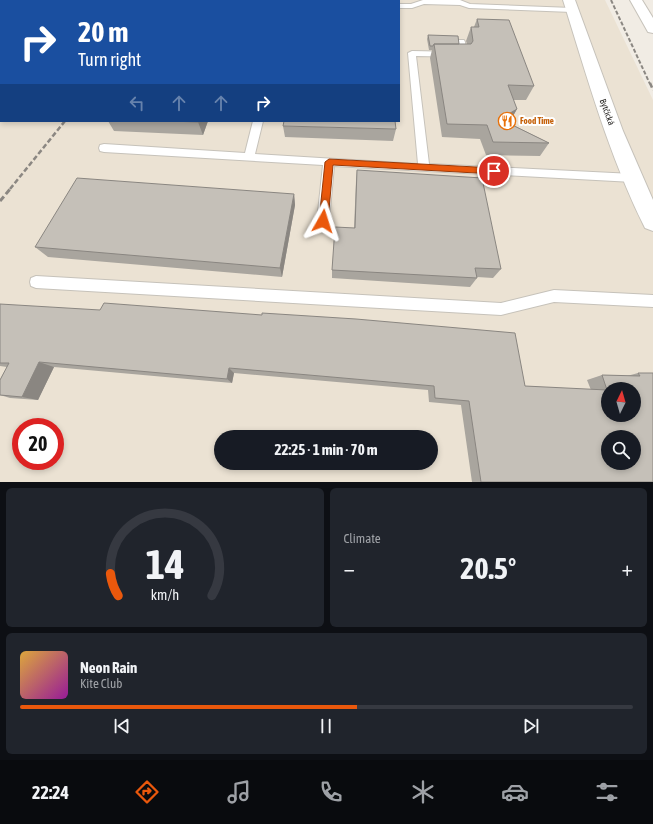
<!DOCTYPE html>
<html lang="en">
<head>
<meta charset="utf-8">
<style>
	body { margin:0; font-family:"Asap Condensed",sans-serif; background:#20242c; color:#f1f3f6; height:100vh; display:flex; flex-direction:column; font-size:15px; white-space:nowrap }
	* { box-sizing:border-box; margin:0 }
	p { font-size:13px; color:#9ea1a6 }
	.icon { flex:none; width:22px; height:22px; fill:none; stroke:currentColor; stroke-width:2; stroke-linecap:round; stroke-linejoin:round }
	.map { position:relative; height:482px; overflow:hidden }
	.sheet { display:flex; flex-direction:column; gap:6px; padding:6px; background:#0d0f14; flex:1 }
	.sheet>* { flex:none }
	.guide { position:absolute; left:0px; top:0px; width:400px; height:122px; box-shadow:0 2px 6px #0003; background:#1a4fa0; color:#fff; overflow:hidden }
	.needle { width:26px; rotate:5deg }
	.fabs { position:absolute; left:601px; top:382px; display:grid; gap:8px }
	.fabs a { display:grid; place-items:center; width:40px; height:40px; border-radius:50%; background:#171b24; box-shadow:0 2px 6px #0003; font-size:20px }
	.speed { position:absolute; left:12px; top:418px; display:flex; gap:8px; font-size:20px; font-weight:700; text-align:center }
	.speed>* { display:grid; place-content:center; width:52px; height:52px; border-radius:50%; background:#171b24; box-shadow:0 2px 6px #0003; line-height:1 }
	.speed .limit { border:6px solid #d22; background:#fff; color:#111 }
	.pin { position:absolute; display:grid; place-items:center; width:34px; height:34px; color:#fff; margin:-17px; border:2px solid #fff; border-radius:50%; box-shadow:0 1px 4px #0007 }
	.me { position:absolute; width:44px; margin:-22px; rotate:6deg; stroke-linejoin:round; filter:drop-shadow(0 0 3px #0008) }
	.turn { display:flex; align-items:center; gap:14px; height:84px; padding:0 12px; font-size:18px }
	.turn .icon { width:52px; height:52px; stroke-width:2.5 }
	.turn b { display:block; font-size:28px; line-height:34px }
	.lanes { display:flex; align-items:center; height:38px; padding:0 12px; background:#0003; justify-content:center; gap:20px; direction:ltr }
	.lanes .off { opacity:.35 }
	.big { font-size:30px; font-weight:700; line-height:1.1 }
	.sheet .widget { flex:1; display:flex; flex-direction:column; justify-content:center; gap:6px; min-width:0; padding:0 14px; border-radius:6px; background:#20242c }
	.sheet .dial { align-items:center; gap:0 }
	.dial svg { height:104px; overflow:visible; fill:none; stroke:#363941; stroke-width:7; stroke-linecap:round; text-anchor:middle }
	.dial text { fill:#f1f3f6; stroke:none }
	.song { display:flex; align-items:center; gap:12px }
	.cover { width:48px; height:48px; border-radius:6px; background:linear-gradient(135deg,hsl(40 70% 55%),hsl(300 70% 35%)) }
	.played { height:4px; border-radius:2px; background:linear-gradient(90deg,#ea580c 55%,#363941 55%) }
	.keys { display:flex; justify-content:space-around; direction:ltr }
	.heat { display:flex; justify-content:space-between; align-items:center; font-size:22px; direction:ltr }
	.sheet .tiles { flex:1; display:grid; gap:6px; grid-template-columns:1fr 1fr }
	.widget:last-child { grid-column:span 2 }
	.trip { position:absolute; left:214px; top:430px; width:224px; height:40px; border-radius:20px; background:#171b24; box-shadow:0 2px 6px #0003; font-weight:700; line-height:40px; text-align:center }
	.menu { display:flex; height:64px; justify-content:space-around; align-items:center; background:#090b0e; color:#9ea1a6 }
	.menu .icon { width:28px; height:28px }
	.menu .active { color:#ea580c }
	.menu b { font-size:18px; color:#f1f3f6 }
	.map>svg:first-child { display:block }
	.built { fill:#ebe2d3; fill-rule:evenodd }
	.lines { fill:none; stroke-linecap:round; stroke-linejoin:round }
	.service-casing { stroke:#c6c2ba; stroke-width:2 }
	.minor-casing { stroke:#c6c2ba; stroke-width:2 }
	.primary-casing { stroke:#c6c2ba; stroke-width:2 }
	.service { fill:#fff; fill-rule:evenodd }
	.minor { fill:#fff; fill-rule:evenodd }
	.primary { fill:#fff; fill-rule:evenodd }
	.rail-far2 { stroke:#8b8782; stroke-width:2; stroke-dasharray:4 2; stroke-linecap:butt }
	.rail-far1 { stroke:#8b8782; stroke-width:2.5; stroke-dasharray:5 2.5; stroke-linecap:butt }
	.rail { stroke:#8b8782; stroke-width:3; stroke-dasharray:6 3; stroke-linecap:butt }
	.wall { fill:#a9a59e }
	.shaded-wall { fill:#8a8681 }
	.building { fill:#c5c0b8; stroke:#8a8681; fill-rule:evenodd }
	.route { fill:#ea580c; stroke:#983908 }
	.labels { text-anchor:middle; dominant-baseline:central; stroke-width:4; stroke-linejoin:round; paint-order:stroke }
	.far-street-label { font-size:9px; fill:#1b1916; stroke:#fff }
	.far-food-label { font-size:9px; font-weight:bold; fill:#c56008; stroke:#fff; text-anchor:start }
</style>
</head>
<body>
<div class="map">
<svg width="653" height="482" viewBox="0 0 653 482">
	<rect width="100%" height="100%" fill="#f1ece4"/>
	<path class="built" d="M0,0H605L653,100V482H0ZM1,1H399V121H1ZM608,389H634V415H608ZM21,427H55V461H21ZM221,437H431V463H221ZM608,437H634V463H608Z"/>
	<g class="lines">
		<defs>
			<path id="service" d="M176,0H250V1H176Z
				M423,0H460L470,4L572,8L576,10L572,12L469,8L460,5L424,4L412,8H399V4H411Z
				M458,40H464L465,42L467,55L466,57L416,56L429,164L633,174L637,175L638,178L637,181L633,182L334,166L329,221L327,224L323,226L319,224L317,221L323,165L104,152L100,151L99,148L100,145L104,144L245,153L253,121H263L255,154L418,164L408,53L412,51L459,52Z
				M36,276L501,303L554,290L653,295V307L554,302L501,315L36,288L31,286L30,282L31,278Z"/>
			<path id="minor" d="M563,0H575L623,131L653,200V231L645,228C609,156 587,77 563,0Z"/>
			<path id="primary" d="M630,0H642L653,18V33L648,32Z"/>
		</defs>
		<use href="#service" class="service-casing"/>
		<use href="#minor" class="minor-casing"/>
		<use href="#primary" class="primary-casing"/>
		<use href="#service" class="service"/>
		<use href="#minor" class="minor"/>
		<use href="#primary" class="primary"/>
		<path class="rail-far2" d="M611,0L650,84"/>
		<path class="rail-far1" d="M650,83L653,90
			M10,189L65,121"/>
		<path class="rail" d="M0,201L11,188"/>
	</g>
	<path class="wall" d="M21,0H133L132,1H20Z
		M1,16V34H0V17Z
		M477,19L534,86L526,100H513L517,109L509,123L549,143L540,156L486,155L480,139L442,137L430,58L432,50H429L427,39L428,35L459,44H467L466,41L471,27H474Z
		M108,121H208L203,135L114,131Z
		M283,126L396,129L393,141L285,137Z
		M357,170L501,269L493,278L477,277V278L470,287L332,278V270L354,228L356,181Z
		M294,194L295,205L282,277L48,257L35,247Z
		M0,304L525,386L591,390L587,380L602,375L627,376L638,373H653V482H472L461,405L429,402L428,390L234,373L232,383L54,367L38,400L10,398L0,395V380L7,367L0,366Z"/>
	<path class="shaded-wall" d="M108,0H117L118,1H107Z
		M127,0H133L132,1H128Z
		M517,109L509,123L493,133L500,119Z
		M199,121H208L203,135L198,122Z
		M294,194L295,205L282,277L280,268Z
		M39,362L54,367L38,400L22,397Z
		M229,368L234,373L232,383L227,379Z"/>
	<path class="building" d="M21,0H108L107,1H20Z
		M250,0H285V1H250Z
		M1,16V25H0V17Z
		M477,19L509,20L534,86L508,85L517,109L500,119L549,143L493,142L487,125L447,124L434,44H471L473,41L471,27H479Z
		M428,35L458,36L459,44H434L433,46H430Z
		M170,121H199L198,122Z
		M284,121H395L396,129L283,126Z
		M357,170L482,178L501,269L475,268L477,278L332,270L335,227L355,228Z
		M77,178L294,194L280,268L35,247Z
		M104,303L262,315V313L356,319L515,333L525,386L607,390L602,375L640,376L638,373H653V482H481L469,401L435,398L434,386L229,368L227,379L39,362L22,397L0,395V380L9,363H0V304L100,310ZM608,389H634V415H608ZM608,437H634V463H608Z"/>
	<path class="route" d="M329,159L494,168L498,171L494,174L333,165L328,221L323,225L319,221L325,162Z"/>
	<defs>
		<symbol id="restaurant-ring" viewBox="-11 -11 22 22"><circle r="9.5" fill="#fff" stroke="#e8710a" stroke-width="1.5"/><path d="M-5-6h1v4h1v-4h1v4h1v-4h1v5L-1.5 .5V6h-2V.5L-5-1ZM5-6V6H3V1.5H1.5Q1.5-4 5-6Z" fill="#e8710a"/></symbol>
	</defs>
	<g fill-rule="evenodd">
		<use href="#restaurant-ring" x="497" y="111" width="20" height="20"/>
	</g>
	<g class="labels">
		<g class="far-street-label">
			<text transform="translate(607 112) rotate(70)">Bytčická</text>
		</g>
		<g class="far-food-label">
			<text x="520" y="121">Food Time</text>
		</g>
	</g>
</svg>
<div class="fabs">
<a><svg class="needle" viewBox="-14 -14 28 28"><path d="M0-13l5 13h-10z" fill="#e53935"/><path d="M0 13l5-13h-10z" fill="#9ea1a6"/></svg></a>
<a><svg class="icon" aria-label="search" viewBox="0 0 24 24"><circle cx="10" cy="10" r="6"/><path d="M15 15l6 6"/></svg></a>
</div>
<div class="speed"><div class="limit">20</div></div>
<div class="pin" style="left:494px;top:171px;background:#d93025"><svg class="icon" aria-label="arrive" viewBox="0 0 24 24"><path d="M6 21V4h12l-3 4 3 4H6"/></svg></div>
<svg class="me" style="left:323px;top:221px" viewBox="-20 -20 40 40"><path d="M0-17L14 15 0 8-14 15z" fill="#ea580c" stroke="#fff" stroke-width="4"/></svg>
<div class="trip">22:25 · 1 min · 70 m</div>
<div class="guide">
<div class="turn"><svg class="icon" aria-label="right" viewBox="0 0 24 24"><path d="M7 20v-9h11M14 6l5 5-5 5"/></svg><div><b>20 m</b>Turn right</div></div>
<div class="lanes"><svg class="icon off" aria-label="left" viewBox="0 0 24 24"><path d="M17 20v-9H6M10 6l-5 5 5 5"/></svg><svg class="icon off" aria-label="ahead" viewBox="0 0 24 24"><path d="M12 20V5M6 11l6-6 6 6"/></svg><svg class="icon off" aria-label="ahead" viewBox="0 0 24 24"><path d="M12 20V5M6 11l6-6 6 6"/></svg><svg class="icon" aria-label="right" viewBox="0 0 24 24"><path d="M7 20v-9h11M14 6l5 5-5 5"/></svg></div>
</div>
</div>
<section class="sheet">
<div class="tiles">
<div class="widget dial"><svg viewBox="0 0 100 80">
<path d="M14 69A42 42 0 1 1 86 69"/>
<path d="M14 69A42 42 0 0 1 8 52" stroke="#ea580c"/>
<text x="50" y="56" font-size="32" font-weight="700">14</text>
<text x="50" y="72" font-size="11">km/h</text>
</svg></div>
<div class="widget"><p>Climate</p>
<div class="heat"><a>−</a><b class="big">20.5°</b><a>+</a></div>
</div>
<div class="widget">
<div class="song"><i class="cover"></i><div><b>Neon Rain</b><p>Kite Club</p></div></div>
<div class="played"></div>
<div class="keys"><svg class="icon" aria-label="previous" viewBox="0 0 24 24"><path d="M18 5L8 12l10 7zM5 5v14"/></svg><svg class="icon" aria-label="pause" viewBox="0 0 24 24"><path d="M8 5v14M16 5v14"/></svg><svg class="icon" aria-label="next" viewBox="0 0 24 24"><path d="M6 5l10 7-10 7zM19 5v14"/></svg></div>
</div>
</div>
</section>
<nav class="menu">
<b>22:24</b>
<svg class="icon active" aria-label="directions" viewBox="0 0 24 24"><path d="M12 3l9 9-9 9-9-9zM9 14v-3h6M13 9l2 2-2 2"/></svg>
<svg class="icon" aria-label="music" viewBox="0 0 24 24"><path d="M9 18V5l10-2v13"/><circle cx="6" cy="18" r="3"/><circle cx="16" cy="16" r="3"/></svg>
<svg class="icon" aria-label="phone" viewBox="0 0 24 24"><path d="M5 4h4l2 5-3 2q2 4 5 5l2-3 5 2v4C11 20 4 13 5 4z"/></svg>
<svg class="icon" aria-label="climate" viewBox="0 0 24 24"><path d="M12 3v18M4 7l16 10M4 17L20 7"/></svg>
<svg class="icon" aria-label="car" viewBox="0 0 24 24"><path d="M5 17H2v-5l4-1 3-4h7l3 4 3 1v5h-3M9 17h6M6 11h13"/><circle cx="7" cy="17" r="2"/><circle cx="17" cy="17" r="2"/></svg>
<svg class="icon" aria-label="filters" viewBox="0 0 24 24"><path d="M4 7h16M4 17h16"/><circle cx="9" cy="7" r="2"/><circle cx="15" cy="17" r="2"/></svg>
</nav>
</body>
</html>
